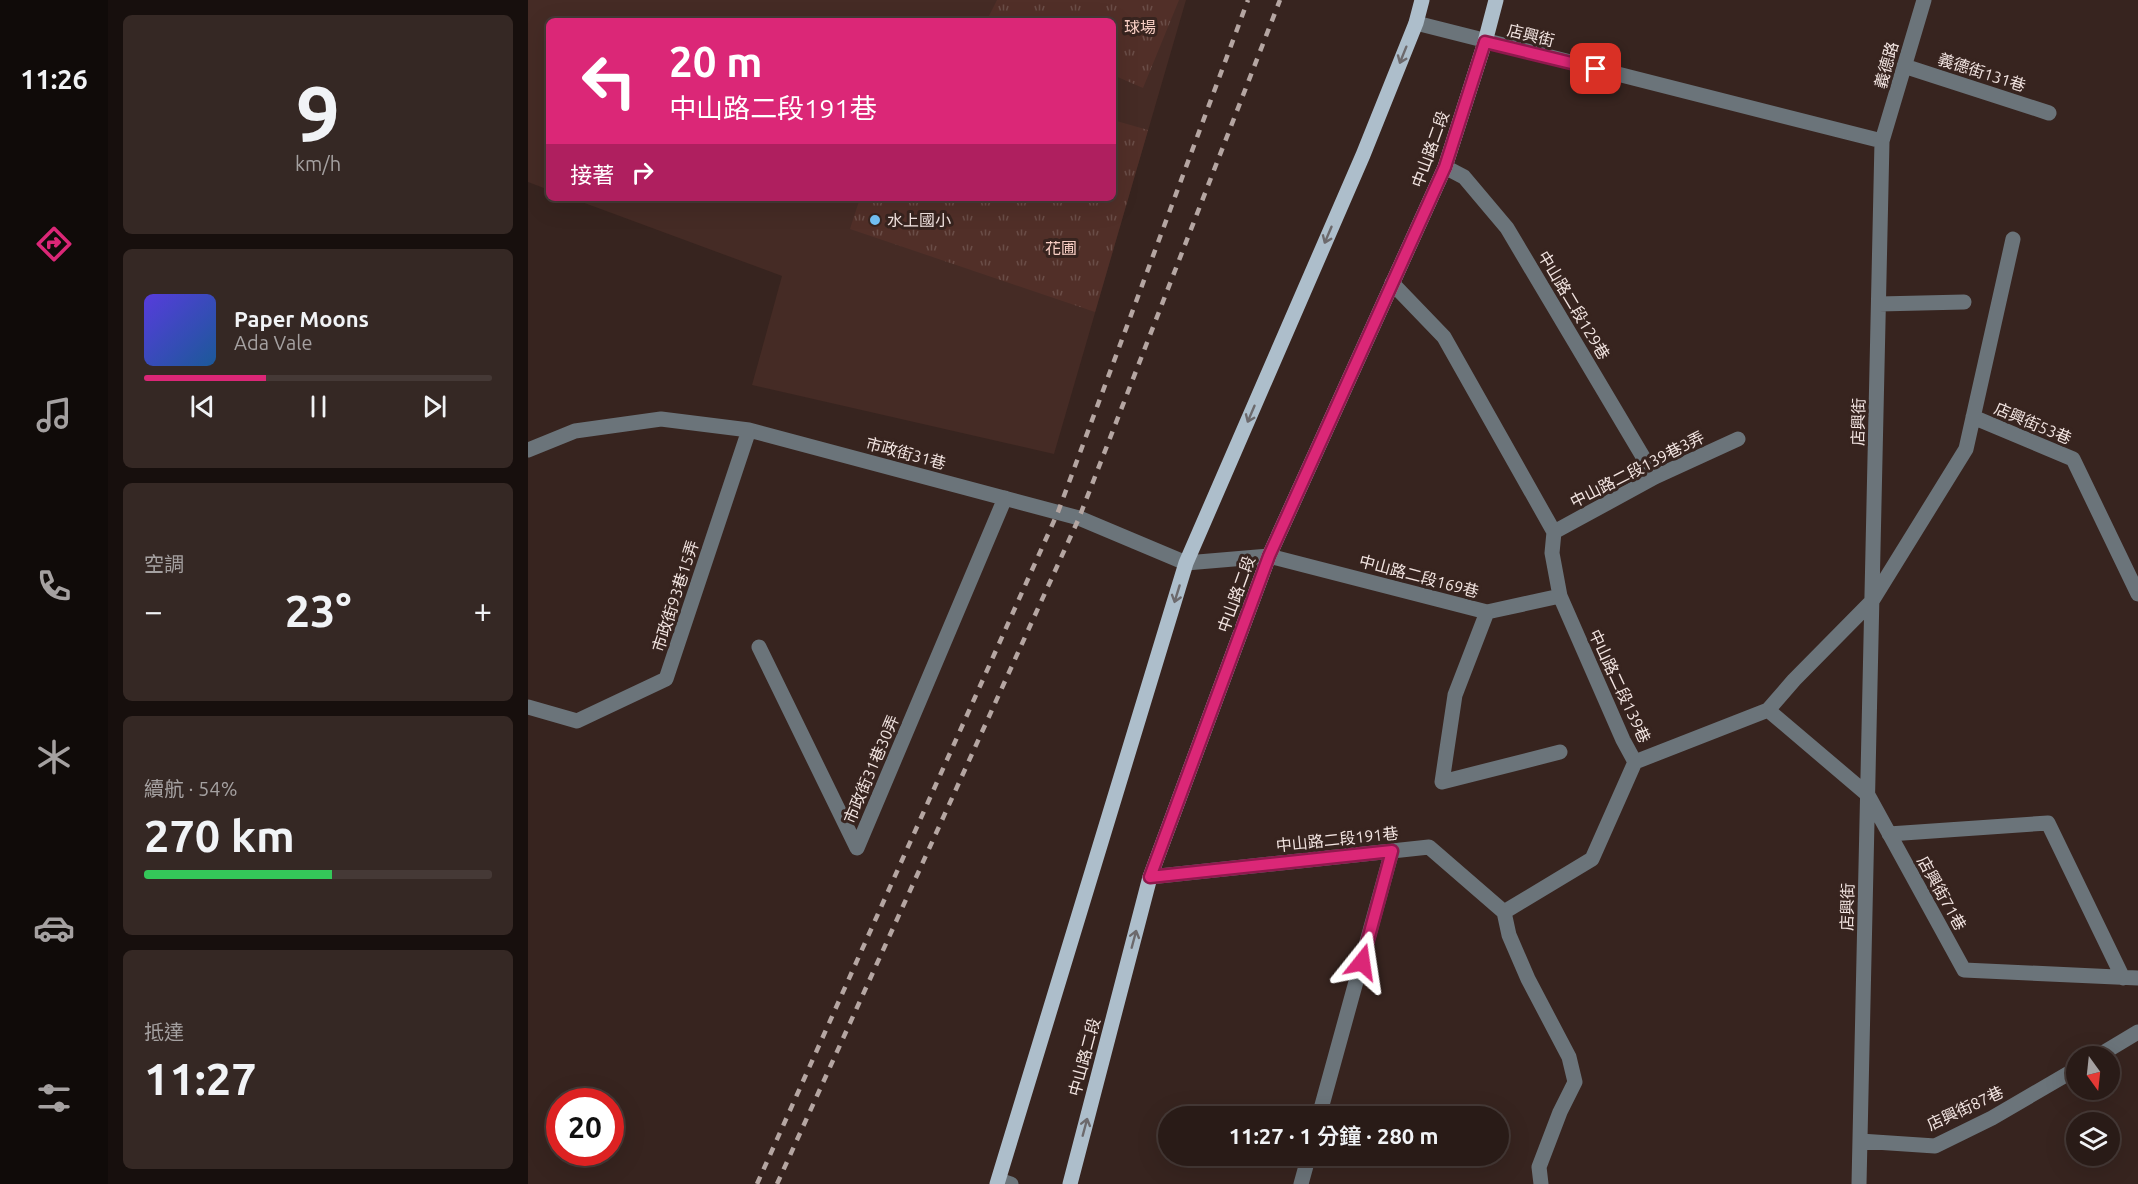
<!DOCTYPE html>
<html lang="zh-TW">
<head>
<meta charset="utf-8">
<style>
	body { margin:0; font-family:Ubuntu,"Noto Sans TC",sans-serif; background:#352824; color:#f1f3f6; height:100vh; display:flex; flex-direction:column; font-size:22px; white-space:nowrap }
	* { box-sizing:border-box; margin:0 }
	p { font-size:20px; color:#a5a1a1 }
	.icon { flex:none; width:33px; height:33px; fill:none; stroke:currentColor; stroke-width:2; stroke-linecap:round; stroke-linejoin:round }
	.map { position:relative; flex:1; overflow:hidden }
	.side { display:flex; flex-direction:column; gap:15px; padding:15px; background:#170f0d; width:420px }
	.side>* { flex:none }
	.top-card { position:absolute; left:18px; top:18px; width:570px; height:183px; border-radius:9px; box-shadow:0 6px 24px #0002,0 0 0 2px #453936; background:#db2777; color:#fff; overflow:hidden }
	.needle { width:39px; rotate:165deg }
	.controls { position:absolute; left:1538px; top:1046px; display:grid; gap:12px }
	.controls a { display:grid; place-items:center; width:54px; height:54px; border-radius:50%; background:#291b17; box-shadow:0 6px 24px #0002,0 0 0 2px #453936; font-size:30px }
	.speed { position:absolute; left:18px; top:1088px; display:flex; gap:12px; font-size:30px; font-weight:700; text-align:center }
	.speed>* { display:grid; place-content:center; width:78px; height:78px; border-radius:50%; background:#291b17; box-shadow:0 6px 24px #0002,0 0 0 2px #453936; line-height:1 }
	.speed .limit { border:9px solid #d22; background:#fff; color:#111 }
	.pin { position:absolute; display:grid; place-items:center; width:51px; height:51px; color:#fff; margin:-26px; border-radius:12px; box-shadow:0 3px 9px #0006 }
	.me { position:absolute; width:66px; margin:-33px; rotate:15deg; stroke-linejoin:round; filter:drop-shadow(0 0 4px #0008) }
	.turn { display:flex; align-items:center; gap:21px; height:126px; padding:0 24px; font-size:27px }
	.turn .icon { width:78px; height:78px; stroke-width:2.5 }
	.turn b { display:block; font-size:42px; line-height:51px }
	.then { display:flex; align-items:center; height:57px; padding:0 24px; background:#0003; gap:12px; font-size:22px }
	.big { font-size:45px; font-weight:600; line-height:1.1 }
	.side .widget { flex:1; display:flex; flex-direction:column; justify-content:center; gap:9px; min-width:0; padding:0 21px; border-radius:9px; background:#352824 }
	.side .dial { align-items:center; gap:0 }
	.dial b { font-size:78px; line-height:1 }
	.song { display:flex; align-items:center; gap:18px }
	.cover { width:72px; height:72px; border-radius:9px; background:linear-gradient(135deg,hsl(250 70% 55%),hsl(210 70% 35%)) }
	.played { height:6px; border-radius:3px; background:linear-gradient(90deg,#db2777 35%,#453936 35%) }
	.keys { display:flex; justify-content:space-around; direction:ltr }
	.heat { display:flex; justify-content:space-between; align-items:center; font-size:33px; direction:ltr }
	.charge { height:9px; border-radius:4px; background:linear-gradient(90deg,#34c759 54%,#453936 0) }
	.trip { position:absolute; left:630px; top:1106px; width:351px; height:60px; border-radius:30px; background:#291b17; box-shadow:0 6px 24px #0002,0 0 0 2px #453936; font-weight:600; line-height:60px; text-align:center }
	main { display:flex; flex:1; min-height:0 }
	.menu { display:flex; flex-direction:column; width:108px; justify-content:space-around; align-items:center; background:#100b09; color:#a5a1a1 }
	.menu .icon { width:42px; height:42px }
	.menu .on { color:#db2777 }
	.menu b { font-size:27px; color:#f1f3f6 }
	.map>svg:first-child { display:block }
	.built { fill:#452b25 }
	.grass { fill:url(#grass-tufts) }
	.lines { fill:none; stroke-linecap:round; stroke-linejoin:round }
	.minor { stroke:#6b747a; stroke-width:15 }
	.major { stroke:#adbecb; stroke-width:15 }
	.rail { stroke:#b5a6a2; stroke-width:4.5; stroke-dasharray:8 8; stroke-linecap:butt }
	.oneway { stroke:#6c696c }
	.route-casing { stroke:#8e194d; stroke-width:15 }
	.route { stroke:#db2777; stroke-width:10 }
	.poi-dot { fill:#73c1f5; stroke:#37241f; stroke-width:2 }
	.labels { text-anchor:middle; dominant-baseline:central; stroke-width:6; stroke-linejoin:round; paint-order:stroke }
	.park-label { font-size:16px; fill:#f8cec4; stroke:#37241f }
	.street-label { font-size:16px; fill:#f2e4e1; stroke:#37241f }
	.poi-label { font-size:16px; fill:#f2e4e1; stroke:#37241f; text-anchor:start }
</style>
</head>
<body>
<main>
<nav class="menu">
<b>11:26</b>
<svg class="icon on" aria-label="directions" viewBox="0 0 24 24"><path d="M12 3l9 9-9 9-9-9zM9 14v-3h6M13 9l2 2-2 2"/></svg>
<svg class="icon" aria-label="music" viewBox="0 0 24 24"><path d="M9 18V5l10-2v13"/><circle cx="6" cy="18" r="3"/><circle cx="16" cy="16" r="3"/></svg>
<svg class="icon" aria-label="phone" viewBox="0 0 24 24"><path d="M5 4h4l2 5-3 2q2 4 5 5l2-3 5 2v4C11 20 4 13 5 4z"/></svg>
<svg class="icon" aria-label="climate" viewBox="0 0 24 24"><path d="M12 3v18M4 7l16 10M4 17L20 7"/></svg>
<svg class="icon" aria-label="car" viewBox="0 0 24 24"><path d="M5 17H2v-5l4-1 3-4h7l3 4 3 1v5h-3M9 17h6M6 11h13"/><circle cx="7" cy="17" r="2"/><circle cx="17" cy="17" r="2"/></svg>
<svg class="icon" aria-label="filters" viewBox="0 0 24 24"><path d="M4 7h16M4 17h16"/><circle cx="9" cy="7" r="2"/><circle cx="15" cy="17" r="2"/></svg>
</nav>
<section class="side">
<div class="widget dial"><b>9</b><p>km/h</p></div>
<div class="widget">
<div class="song"><i class="cover"></i><div><b>Paper Moons</b><p>Ada Vale</p></div></div>
<div class="played"></div>
<div class="keys"><svg class="icon" aria-label="previous" viewBox="0 0 24 24"><path d="M18 5L8 12l10 7zM5 5v14"/></svg><svg class="icon" aria-label="pause" viewBox="0 0 24 24"><path d="M8 5v14M16 5v14"/></svg><svg class="icon" aria-label="next" viewBox="0 0 24 24"><path d="M6 5l10 7-10 7zM19 5v14"/></svg></div>
</div>
<div class="widget"><p>空調</p>
<div class="heat"><a>−</a><b class="big">23°</b><a>+</a></div>
</div>
<div class="widget"><p>續航 · 54%</p><b class="big">270 km</b><div class="charge"></div></div>
<div class="widget"><p>抵達</p><b class="big">11:27</b></div>
</section>
<div class="map">
<svg width="1610" height="1184" viewBox="0 0 1610 1184">
	<defs>
		<pattern id="grass-tufts" width="24" height="20" patternUnits="userSpaceOnUse" patternTransform="scale(1.5)"><rect width="24" height="20" fill="#512f28"/><path d="M3 7l-1-3M5 7V3M7 7l1-3M15 17l-1-3M17 17v-4M19 17l1-3" fill="none" stroke="#6a4d47"/></pattern>
	</defs>
	<rect width="100%" height="100%" fill="#37241f"/>
	<path class="built" d="M0,0H658L526,454L224,385L254,276L43,198H585V21H21V190L0,182Z"/>
	<path class="grass" d="M469,0H651L615,88L585,75V21H466L460,18Z
		M585,120L620,130L567,312L322,229L332,198H585Z"/>
	<g class="lines">
		<path class="minor" d="M888,23L1354,141L1331,1184
			M1376,66L1521,113
			M1354,141L1396,0
			M917,167L936,177L979,228L1127,477
			M864,283L916,337L1026,532L1024,553L1032,596L1095,740L1107,762L1064,859L976,912L981,935L1000,979L1041,1057L1047,1082L1032,1112L1011,1167L1013,1184
			M1351,304L1436,302
			M1445,417L1545,459L1610,594
			M0,450L47,431L133,419L221,430L551,518L658,563L741,556L959,612L1032,596
			M1026,532L1127,477L1210,439
			M959,612L927,695L914,782L1032,752
			M231,647L329,848L477,498
			M0,707L49,721L138,679L221,430
			M1240,710L1340,795L1436,970L1610,978
			M1107,762L1240,710L1266,680L1344,601L1438,449L1485,239
			M1361,834L1520,823L1595,978
			M622,877L901,847L976,912
			M1570,1056L1610,1032
			M791,1116L864,851
			M1332,1141L1407,1146L1464,1118L1548,1069
			M471,1180L483,1184
			M773,1184L781,1155"/>
		<path class="major" d="M469,1184L658,563L835,155L888,23L894,0
			M542,1184L622,877L741,556L917,167L957,42L968,0"/>
		<path class="rail" d="M229,1184L530,512L720,0
			M249,1184L551,518L752,0"/>
	</g>
	<defs><path id="oneway-shaft" d="M-6 0H5M1.5-3L5.5 0L1.5 3" fill="none" stroke-width="1.6" stroke-linecap="round" stroke-linejoin="round" transform="scale(1.5)"/></defs>
	<g class="oneway">
		<use href="#oneway-shaft" transform="translate(875 55) rotate(112)"/>
		<use href="#oneway-shaft" transform="translate(800 235) rotate(113)"/>
		<use href="#oneway-shaft" transform="translate(723 414) rotate(113)"/>
		<use href="#oneway-shaft" transform="translate(649 594) rotate(107)"/>
		<use href="#oneway-shaft" transform="translate(606 939) rotate(-75)"/>
		<use href="#oneway-shaft" transform="translate(557 1127) rotate(-75)"/>
	</g>
	<g class="lines">
		<defs>
			<path id="route" d="M834,962L864,851L622,877L741,556L917,167L957,42L1068,69"/>
		</defs>
		<use href="#route" class="route-casing"/>
		<use href="#route" class="route"/>
	</g>
	<circle class="poi-dot" cx="347" cy="220" r="6"/>
	<g class="labels">
		<g class="park-label">
			<text x="612" y="27">球場</text>
			<text x="533" y="248">花圃</text>
		</g>
		<g class="street-label">
			<text transform="translate(1003 35) rotate(14)">店興街</text>
			<text transform="translate(1358 65) rotate(-74)">義德路</text>
			<text transform="translate(1454 72) rotate(18)">義德街131巷</text>
			<text transform="translate(902 149) rotate(-70)">中山路二段</text>
			<text transform="translate(1046 305) rotate(59)">中山路二段129巷</text>
			<text transform="translate(1330 422) rotate(-89)">店興街</text>
			<text transform="translate(1505 423) rotate(23)">店興街53巷</text>
			<text transform="translate(378 453) rotate(15)">市政街31巷</text>
			<text transform="translate(1109 469) rotate(-27)">中山路二段139巷3弄</text>
			<text transform="translate(891 576) rotate(15)">中山路二段169巷</text>
			<text transform="translate(708 594) rotate(-70)">中山路二段</text>
			<text transform="translate(147 596) rotate(-72)">市政街93巷15弄</text>
			<text transform="translate(1092 686) rotate(65)">中山路二段139巷</text>
			<text transform="translate(343 769) rotate(-67)">市政街31巷30弄</text>
			<text transform="translate(809 839) rotate(-6)">中山路二段191巷</text>
			<text transform="translate(1414 893) rotate(61)">店興街71巷</text>
			<text transform="translate(1319 907) rotate(-89)">店興街</text>
			<text transform="translate(556 1057) rotate(-75)">中山路二段</text>
			<text transform="translate(1437 1108) rotate(-25)">店興街87巷</text>
		</g>
		<g class="poi-label">
			<text x="359" y="220">水上國小</text>
		</g>
	</g>
</svg>
<div class="controls">
<a><svg class="needle" viewBox="-14 -14 28 28"><path d="M0-13l5 13h-10z" fill="#e53935"/><path d="M0 13l5-13h-10z" fill="#a5a1a1"/></svg></a>
<a><svg class="icon" aria-label="layers" viewBox="0 0 24 24"><path d="M12 4l9 5-9 5-9-5zM3 14l9 5 9-5"/></svg></a>
</div>
<div class="speed"><div class="limit">20</div></div>
<div class="pin" style="left:1068px;top:69px;background:#d93025"><svg class="icon" aria-label="arrive" viewBox="0 0 24 24"><path d="M6 21V4h12l-3 4 3 4H6"/></svg></div>
<svg class="me" style="left:834px;top:962px" viewBox="-20 -20 40 40"><path d="M0-17L14 15 0 8-14 15z" fill="#db2777" stroke="#fff" stroke-width="4"/></svg>
<div class="trip">11:27 · 1 分鐘 · 280 m</div>
<div class="top-card">
<div class="turn"><svg class="icon" aria-label="left" viewBox="0 0 24 24"><path d="M17 20v-9H6M10 6l-5 5 5 5"/></svg><div><b>20 m</b>中山路二段191巷</div></div>
<div class="then">接著<svg class="icon" aria-label="right" viewBox="0 0 24 24"><path d="M7 20v-9h11M14 6l5 5-5 5"/></svg></div>
</div>
</div>
</main>
</body>
</html>
